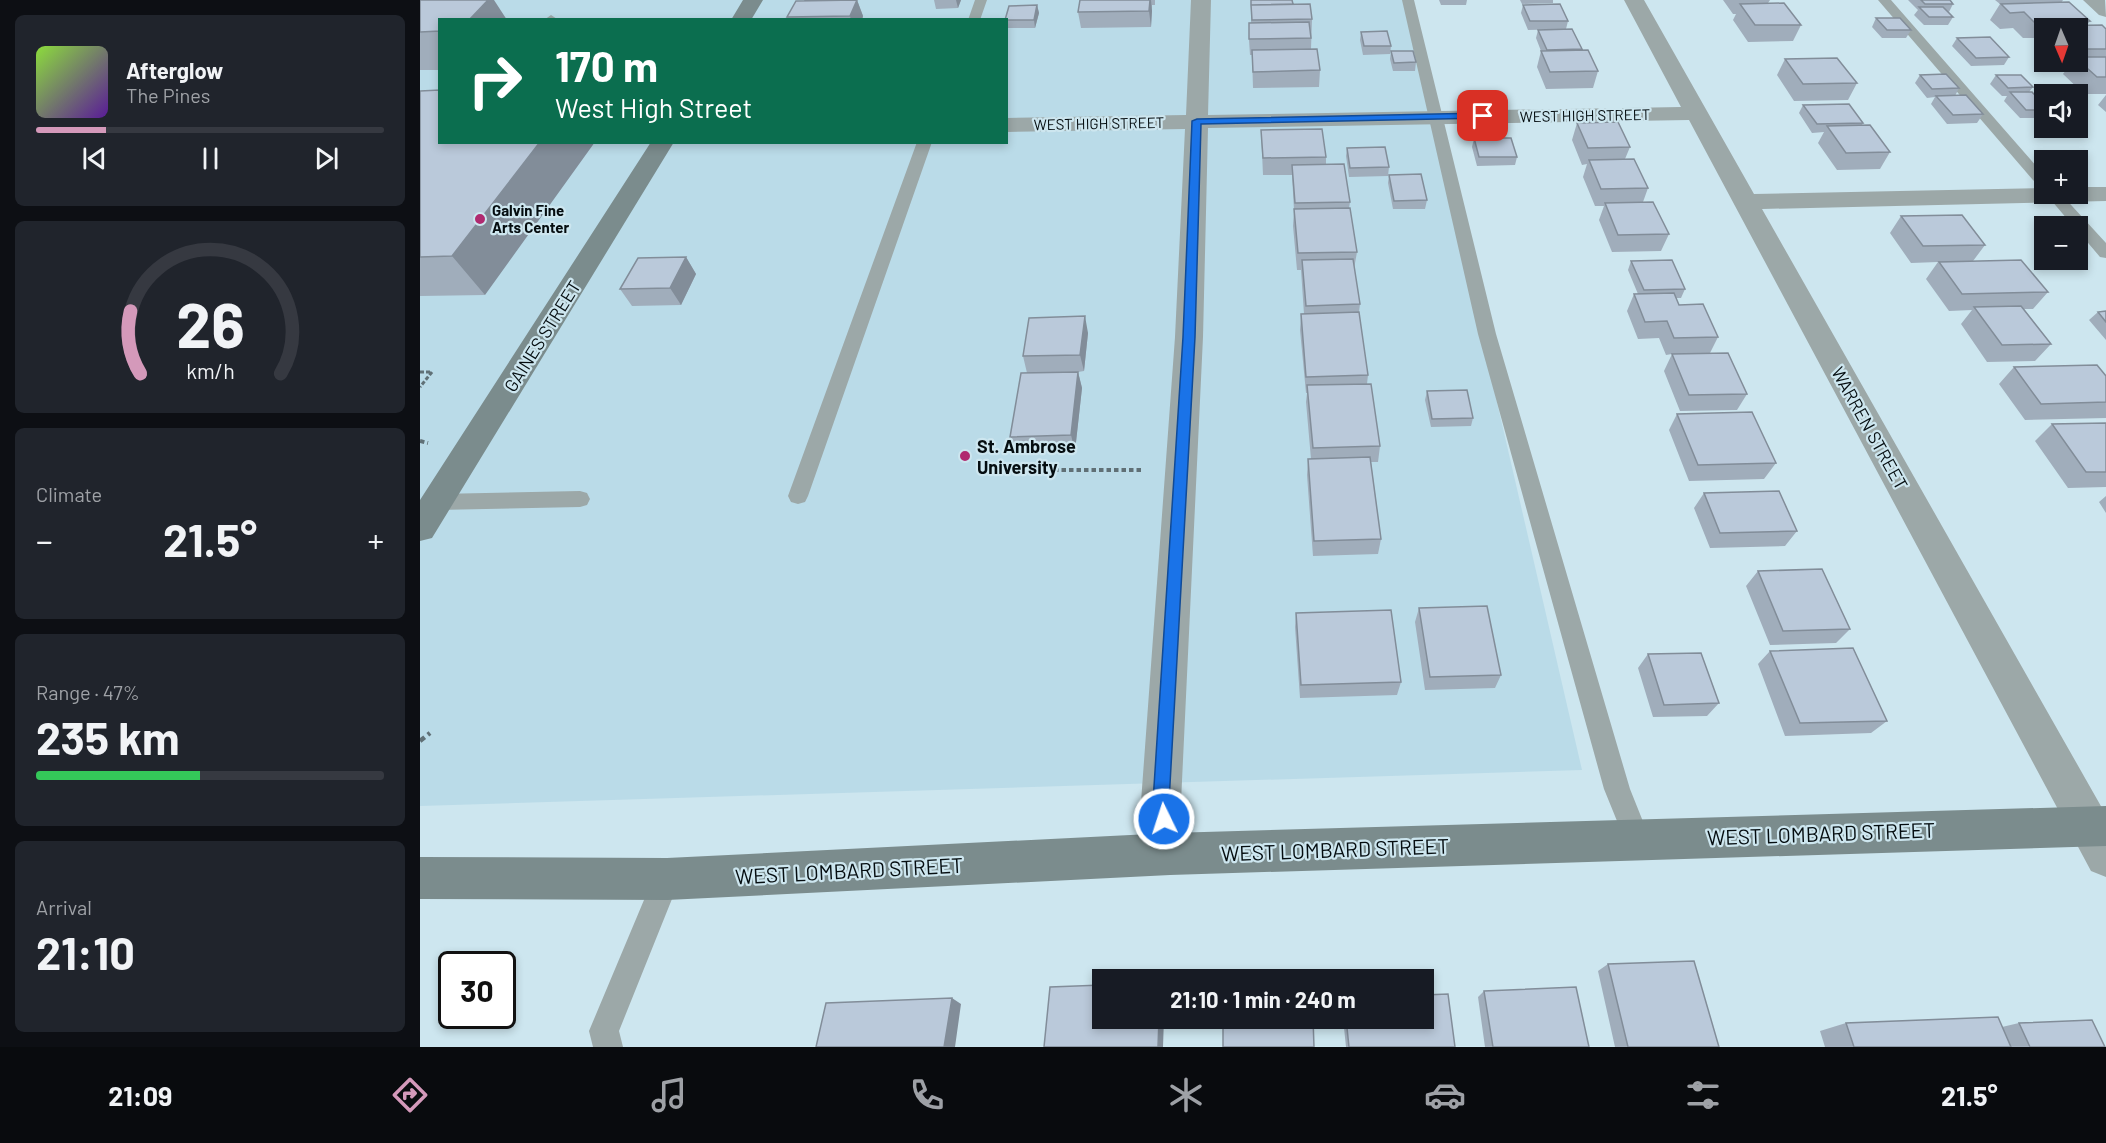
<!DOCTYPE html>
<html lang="en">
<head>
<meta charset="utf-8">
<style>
	body { margin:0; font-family:Barlow,sans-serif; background:#20242c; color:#f1f3f6; height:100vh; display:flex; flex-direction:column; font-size:22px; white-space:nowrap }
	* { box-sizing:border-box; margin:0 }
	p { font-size:20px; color:#9ea1a6 }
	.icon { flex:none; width:33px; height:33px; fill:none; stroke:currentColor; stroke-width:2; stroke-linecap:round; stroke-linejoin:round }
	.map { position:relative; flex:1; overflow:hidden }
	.side { display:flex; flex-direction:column; gap:15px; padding:15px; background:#0d0f14; width:420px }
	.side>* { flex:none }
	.guide { position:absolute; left:18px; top:18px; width:570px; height:126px; border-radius:0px; box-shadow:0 3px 9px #0003; background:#0b6e4f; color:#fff; overflow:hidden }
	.needle { width:39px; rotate:178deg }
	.controls { position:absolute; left:1614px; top:18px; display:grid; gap:12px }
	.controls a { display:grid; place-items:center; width:54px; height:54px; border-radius:0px; background:#171b24; box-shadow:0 3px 9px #0003; font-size:30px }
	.speed { position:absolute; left:18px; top:951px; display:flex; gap:12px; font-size:30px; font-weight:700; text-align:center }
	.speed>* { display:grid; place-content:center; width:78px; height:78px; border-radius:50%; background:#171b24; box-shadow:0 3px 9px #0003; line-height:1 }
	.speed .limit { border:3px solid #111; border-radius:9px; background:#fff; color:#111 }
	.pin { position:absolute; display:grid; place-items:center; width:51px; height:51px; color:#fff; margin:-26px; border-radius:12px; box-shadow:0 3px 9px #0006 }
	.me { position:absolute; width:66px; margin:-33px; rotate:356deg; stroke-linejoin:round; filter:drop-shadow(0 0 4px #0008) }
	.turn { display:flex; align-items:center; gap:21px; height:126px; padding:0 18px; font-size:27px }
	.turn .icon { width:78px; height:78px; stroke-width:2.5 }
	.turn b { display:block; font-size:42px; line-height:51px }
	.big { font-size:45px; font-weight:700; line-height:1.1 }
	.side .tile { flex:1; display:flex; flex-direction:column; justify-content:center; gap:9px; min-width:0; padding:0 21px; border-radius:9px; background:#20242c }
	.side .dial { align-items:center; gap:0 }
	.dial svg { height:156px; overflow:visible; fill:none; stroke:#363941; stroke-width:7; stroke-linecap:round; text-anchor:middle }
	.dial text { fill:#f1f3f6; stroke:none }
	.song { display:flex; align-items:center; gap:18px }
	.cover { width:72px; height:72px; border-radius:9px; background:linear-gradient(135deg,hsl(90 70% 55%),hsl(270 70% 35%)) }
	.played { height:6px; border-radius:3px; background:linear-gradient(90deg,#d499ba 20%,#363941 20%) }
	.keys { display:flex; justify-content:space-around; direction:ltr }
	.heat { display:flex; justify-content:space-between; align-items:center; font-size:33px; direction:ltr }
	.charge { height:9px; border-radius:4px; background:linear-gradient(90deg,#34c759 47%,#363941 0) }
	.trip { position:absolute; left:672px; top:969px; width:342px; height:60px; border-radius:0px; background:#171b24; box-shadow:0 3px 9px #0003; font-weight:700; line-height:60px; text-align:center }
	.menu { display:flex; height:96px; justify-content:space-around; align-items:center; background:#090b0e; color:#9ea1a6 }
	.menu .icon { width:42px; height:42px }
	.menu .on { color:#d499ba }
	.menu b { font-size:27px; color:#f1f3f6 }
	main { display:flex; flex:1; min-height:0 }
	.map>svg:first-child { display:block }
	.built { fill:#badbe8; fill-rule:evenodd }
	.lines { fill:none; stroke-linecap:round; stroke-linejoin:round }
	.path-far2 { stroke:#607076; stroke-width:3; stroke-dasharray:4 2; stroke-linecap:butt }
	.path-far1 { stroke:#607076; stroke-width:4; stroke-dasharray:4.5 3; stroke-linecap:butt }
	.path { stroke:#607076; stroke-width:4.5; stroke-dasharray:6 4; stroke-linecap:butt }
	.lane { fill:#9ca8a8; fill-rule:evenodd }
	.street { fill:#9ca8a8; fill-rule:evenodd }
	.secondary { fill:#7b8c8d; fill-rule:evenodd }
	.wall { fill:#a0adbb }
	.shaded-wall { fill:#828d99 }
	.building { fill:#bac9da; stroke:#828d99; stroke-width:1.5 }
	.route { fill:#1a73e8; stroke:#114b97; stroke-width:1.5 }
	.poi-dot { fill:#b02a70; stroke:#cde6ef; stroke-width:2 }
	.labels { text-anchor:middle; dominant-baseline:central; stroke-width:4.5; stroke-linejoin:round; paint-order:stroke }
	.far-street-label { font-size:15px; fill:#050d10; stroke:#cde6ef }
	.far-poi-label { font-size:15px; font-weight:bold; fill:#050d10; stroke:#cde6ef; text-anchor:start }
	.street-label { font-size:18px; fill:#050d10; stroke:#cde6ef }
	.poi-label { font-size:18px; font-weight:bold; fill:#050d10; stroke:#cde6ef; text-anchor:start }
	.near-street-label { font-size:21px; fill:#050d10; stroke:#cde6ef }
</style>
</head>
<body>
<main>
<section class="side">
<div class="tile">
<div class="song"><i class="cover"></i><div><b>Afterglow</b><p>The Pines</p></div></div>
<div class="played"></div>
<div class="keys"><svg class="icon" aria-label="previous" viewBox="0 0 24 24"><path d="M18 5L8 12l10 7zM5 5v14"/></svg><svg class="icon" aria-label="pause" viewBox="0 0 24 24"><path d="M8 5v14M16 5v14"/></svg><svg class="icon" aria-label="next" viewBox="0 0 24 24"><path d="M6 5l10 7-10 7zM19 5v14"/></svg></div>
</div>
<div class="tile dial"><svg viewBox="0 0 100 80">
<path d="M14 69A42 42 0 1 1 86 69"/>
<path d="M14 69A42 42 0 0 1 9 37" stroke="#d499ba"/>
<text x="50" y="56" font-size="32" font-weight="700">26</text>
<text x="50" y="72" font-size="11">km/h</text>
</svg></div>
<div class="tile"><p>Climate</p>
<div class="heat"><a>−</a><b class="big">21.5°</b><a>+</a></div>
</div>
<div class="tile"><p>Range · 47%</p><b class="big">235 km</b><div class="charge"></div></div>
<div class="tile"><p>Arrival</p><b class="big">21:10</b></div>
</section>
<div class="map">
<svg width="1686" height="1047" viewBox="0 0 1686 1047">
	<rect width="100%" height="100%" fill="#cde6ef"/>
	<path class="built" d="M0,0H984L1162,770L0,806ZM20,20H586V142H20Z"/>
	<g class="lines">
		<path class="path-far2" d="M0,372H12L0,387"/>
		<path class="path-far1" d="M0,441L8,443
			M634,470H724"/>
		<path class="path" d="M0,741L10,733"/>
		<path class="lane" d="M555,0H567L560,20H548Z
			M982,0H994L1076,334L1210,789L1230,839L1226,848L1217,852L1208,848L1184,789L1058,334Z
			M1458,0H1471L1624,175V188L1619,187Z
			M131,15L137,19L124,20Z
			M497,142H512L388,496L385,502L378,504L371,502L368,496Z
			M1626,194H1641L1686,243V258L1680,257L1658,231V226H1653Z
			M160,491L167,493L170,499L167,505L160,507L17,510L10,508L7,502L10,496L17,494Z
			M247,866L257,869L260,879L199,1031L203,1047H173L169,1031L237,869Z"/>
		<path class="street" d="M771,0H791L788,115L1261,107L1204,0H1224L1334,194L1624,188V194H1658V187H1686V201L1342,209L1686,815V877L1671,871L1269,120L788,128L783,337L761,802L771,854L765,869L750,875L735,869L729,854L721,802L755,337L765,129L586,132V118L766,115Z
			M1663,0H1685L1686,17L1679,15Z"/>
		<path class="secondary" d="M323,0H343L331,20H311Z
			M231,142H254L12,538L0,541V500Z
			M1686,806V846L750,875L247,900L0,899V857L247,858L750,833Z"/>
	</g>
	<path class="wall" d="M0,0L20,20V70H0Z
		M437,0L443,16L442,20H367V17L385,1Z
		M514,0H541L538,8L516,9Z
		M660,0H735V5H732L731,27L661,28L658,12Z
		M831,0L873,4L892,19L891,49L900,70L899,87L833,88L832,55H830L829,40V24L831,23Z
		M1019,0H1047L1046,5H1021Z
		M1100,0H1133V3L1102,4Z
		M1303,0H1350L1348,3L1381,25L1373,41L1328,42L1313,20L1316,14H1313Z
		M1488,0H1530L1533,4L1529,12L1533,17L1528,25H1504L1494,15L1498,10Z
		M1575,0H1643L1641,3L1670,21L1667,25L1686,29V94H1664L1643,74L1649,66H1644L1640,62H1658V28H1624V47L1619,42L1622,38H1603L1593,28L1580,29L1570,20L1580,4Z
		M617,5L619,13L615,28H586V20Z
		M1103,5L1148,21L1146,29L1108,30L1101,13Z
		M1456,18L1491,30L1486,38H1462L1452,27Z
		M1118,30L1162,49L1178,71L1173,88L1126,89L1117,67L1121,51L1116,38Z
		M941,32L971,46L970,54L943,55L940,40Z
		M1537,38L1589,57L1584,65L1551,66L1532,46Z
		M971,51L996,62L995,71H973L970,59Z
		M1365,59L1437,83L1428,100L1374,101L1357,75Z
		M1500,75L1539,88L1535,96L1563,114L1557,123L1527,124L1511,104L1515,97L1507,98L1495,83Z
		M1576,75L1613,87L1609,92L1624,105V115L1623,118H1600L1584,101L1587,96H1582L1570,84Z
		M0,91L65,295L0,296Z
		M1686,95V112L1678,105Z
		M1383,105L1443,123L1442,125L1470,152L1460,169L1417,170L1398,143L1404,132L1392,133L1379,113Z
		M1157,123L1210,147L1205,159L1228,188L1223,202L1249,234L1241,251L1192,252L1179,220L1184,206H1175L1163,177L1167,164L1162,165L1152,140Z
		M841,130L906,157V165L930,202L929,208L937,252L934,269L940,304L939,312L948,375L947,384L960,446L958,462H951L961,539L958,554L893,556L887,475L888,459H891L886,402L887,393H886L880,330L881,314H884L881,270H877L873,226L874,210L872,175H843Z
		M1054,138L1097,157L1095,165L1057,166L1052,147Z
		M927,148L969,167L968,176L929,177L926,156Z
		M969,175L1007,200L1005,209H973L968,183Z
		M1481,216L1565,245L1553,261L1628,292L1613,309H1604L1631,344L1615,361L1567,362L1541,324L1552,310L1529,311L1506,279L1518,262L1491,263L1470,233Z
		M266,257L276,274L261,305L212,306L200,289Z
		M1211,261L1265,289L1261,298H1256L1259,305L1298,337L1290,353L1327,394L1317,410L1260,411L1244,371L1252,354L1246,355L1239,338L1218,339L1207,311L1214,294H1218L1208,270Z
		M1686,311V340L1669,320L1678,312Z
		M668,333L664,371L658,372L662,388L655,451L595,453L590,437L607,373L603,356Z
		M1594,367L1686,376V418L1605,420L1579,384Z
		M1007,391L1053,418L1051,426L1011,427L1005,400Z
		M1257,414L1356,463L1344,479L1269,481L1249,430Z
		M1686,423V487L1648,488L1615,441L1632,424Z
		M1284,493L1377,531L1365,546L1290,548L1274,508Z
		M1686,496V513L1679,502Z
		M1338,571L1430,629L1416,643L1350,645L1326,586Z
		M999,608L1081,675L1075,688L1005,690L995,622Z
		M876,613L981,682L977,695L880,698L875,627Z
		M1350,651L1467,721L1451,733L1365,736L1338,664Z
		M1228,654L1299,703L1287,716L1233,717L1218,668Z
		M1188,964L1299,1047H1195L1178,971Z
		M1064,991L1169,1047H1065L1058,997Z
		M923,1018H1004L1035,1047H926Z
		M1426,1023L1582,1027L1599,1023L1685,1047H1405L1400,1031Z"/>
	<path class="shaded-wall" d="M68,0H74L87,20H49Z
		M437,0L443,16L442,20H431L430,16Z
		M536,0H541L538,8Z
		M730,0H731L732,11L731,27L729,11Z
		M617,5L619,13L615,28L614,20Z
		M120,142H175L65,295L32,256Z
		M266,257L276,274L261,305L250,288Z
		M665,316L668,333L664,371L660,355Z
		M658,372L662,388L655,451L651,435Z
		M532,998L541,1004L535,1047H524Z
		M739,1018H744L743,1047H738Z"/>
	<path class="building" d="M0,0H68L49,20H20V31L0,32Z
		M385,0H427L385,1Z
		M437,0L430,16L367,17L376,1Z
		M660,0H730L729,11L658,12Z
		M831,0H872L873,4L831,5Z
		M1501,0H1530L1533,4H1505Z
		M1649,2L1670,21L1614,22L1604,12L1590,13L1581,4Z
		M1364,3L1381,25H1335L1320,4Z
		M890,4L892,19L832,20L831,5Z
		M1140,4L1148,21H1110L1103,5Z
		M617,5L614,20H585L589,6Z
		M1499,7H1523L1533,17H1509Z
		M1456,18H1480L1491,30H1467Z
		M889,22L891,38L829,39V23Z
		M1682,25L1686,29V49H1658V28H1633L1631,26Z
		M1152,29L1162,49L1127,50L1118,30Z
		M967,31L971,46H944L941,32Z
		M1570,37L1589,57L1556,58L1537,38Z
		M897,49L900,70L833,72L832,50Z
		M1168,50L1178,71L1130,72L1121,51Z
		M971,51H993L996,62L974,63Z
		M1658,57H1686V77H1677L1658,60Z
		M1417,58L1437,83L1383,84L1365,59Z
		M1526,74L1539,88L1512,89L1500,75Z
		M1576,75H1601L1613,87L1588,88Z
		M20,90V142H120L32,256L0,257V91Z
		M1590,92H1612L1624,105V110H1606Z
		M1546,95L1563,114L1533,115L1516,96Z
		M1429,104L1443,123L1397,124L1383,105Z
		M1198,122L1210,147L1168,148L1157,123Z
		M1450,125L1470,152L1426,153L1407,126Z
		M902,129L906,157L843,158L841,130Z
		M1054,138H1091L1097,157H1059Z
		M965,147L969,167L930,168L927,148Z
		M1214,159L1228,188L1181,189L1169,160Z
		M924,164L930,202L875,203L872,165Z
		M1001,174L1007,200L974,201L969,175Z
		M1233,202L1249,234L1198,235L1185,203Z
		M930,208L937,252L878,253L874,209Z
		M1542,215L1565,245L1503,246L1481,216Z
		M266,257L250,288L200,289L218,258Z
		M933,259L940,304L886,306L882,260Z
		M1252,260L1265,289L1224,290L1211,261Z
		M1601,260L1628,292L1542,294L1519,262Z
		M1254,293L1259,305L1283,304L1298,337L1254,338L1247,321L1225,322L1214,294Z
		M1601,306L1631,344L1582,345L1554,307Z
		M1686,311V322L1678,312Z
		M939,312L948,375L886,377L881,314Z
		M665,316L660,355L603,356L609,318Z
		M1308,353L1327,394L1269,395L1252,354Z
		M1677,365L1686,376V402L1621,404L1594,367Z
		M658,372L651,435L590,437L601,373Z
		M951,384L960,446L893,448L887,385Z
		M1047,390L1053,418L1012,419L1007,391Z
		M1332,412L1356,463L1278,465L1257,414Z
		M1686,423V472H1666L1632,424Z
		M950,457L961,539L894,541L888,459Z
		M1359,491L1377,531L1300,533L1284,493Z
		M1402,569L1430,629L1363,631L1338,571Z
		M1067,606L1081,675L1010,677L999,608Z
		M971,610L981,682L881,685L876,613Z
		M1433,648L1467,721L1380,723L1350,651Z
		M1281,653L1299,703L1244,705L1228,654Z
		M1274,961L1299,1047H1208L1188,964Z
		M682,985V1018H739L738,1047H624L630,987Z
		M1156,987L1169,1047H1073L1064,991Z
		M1028,994L1035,1047H929L926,1018H1004V995Z
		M532,998L524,1047H396L406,1003Z
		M1578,1017L1591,1047H1434L1426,1023Z
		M803,1018H893L894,1047H803Z
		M1672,1020L1685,1047H1610L1599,1023Z"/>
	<path class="route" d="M1063,113L1068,116L1066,118L781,124L775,337L749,802L753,819L750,825L744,828L738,825L733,802L763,337L772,121L777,119Z"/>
	<g class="poi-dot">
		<circle cx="60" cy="219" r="6"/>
		<circle cx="545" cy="456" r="6"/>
	</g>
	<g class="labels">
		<g class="far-street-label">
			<text transform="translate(1165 115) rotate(-1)">WEST HIGH STREET</text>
			<text transform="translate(679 123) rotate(-1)">WEST HIGH STREET</text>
		</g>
		<g class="far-poi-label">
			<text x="72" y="210">Galvin Fine<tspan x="72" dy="17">Arts Center</tspan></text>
		</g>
		<g class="street-label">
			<text transform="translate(122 336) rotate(-58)">GAINES STREET</text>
			<text transform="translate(1450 428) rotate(61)">WARREN STREET</text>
		</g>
		<g class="poi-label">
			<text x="557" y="446">St. Ambrose<tspan x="557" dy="21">University</tspan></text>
		</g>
		<g class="near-street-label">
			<text transform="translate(1401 833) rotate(-2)">WEST LOMBARD STREET</text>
			<text transform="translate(915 849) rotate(-2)">WEST LOMBARD STREET</text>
			<text transform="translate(429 870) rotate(-3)">WEST LOMBARD STREET</text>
		</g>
	</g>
</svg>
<div class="controls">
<a><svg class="needle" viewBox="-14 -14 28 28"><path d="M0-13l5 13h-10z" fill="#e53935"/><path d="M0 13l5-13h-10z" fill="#9ea1a6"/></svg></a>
<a><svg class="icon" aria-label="sound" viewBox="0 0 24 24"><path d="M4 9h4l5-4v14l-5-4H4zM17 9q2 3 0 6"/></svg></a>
<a>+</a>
<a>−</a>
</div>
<div class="speed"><div class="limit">30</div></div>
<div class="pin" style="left:1063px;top:116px;background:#d93025"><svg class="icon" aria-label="arrive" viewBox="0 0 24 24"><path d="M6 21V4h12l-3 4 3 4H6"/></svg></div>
<svg class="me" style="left:744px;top:819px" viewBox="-20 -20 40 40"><circle r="17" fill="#1a73e8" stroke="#fff" stroke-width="3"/><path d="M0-11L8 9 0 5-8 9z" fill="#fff"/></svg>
<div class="trip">21:10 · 1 min · 240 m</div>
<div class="guide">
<div class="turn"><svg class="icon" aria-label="right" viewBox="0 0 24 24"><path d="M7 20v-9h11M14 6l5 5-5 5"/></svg><div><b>170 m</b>West High Street</div></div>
</div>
</div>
</main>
<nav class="menu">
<b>21:09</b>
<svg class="icon on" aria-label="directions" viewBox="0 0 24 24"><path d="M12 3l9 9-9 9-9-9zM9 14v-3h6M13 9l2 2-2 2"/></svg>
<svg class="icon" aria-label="music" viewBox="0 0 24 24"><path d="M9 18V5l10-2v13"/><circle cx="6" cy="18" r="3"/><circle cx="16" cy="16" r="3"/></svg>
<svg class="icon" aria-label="phone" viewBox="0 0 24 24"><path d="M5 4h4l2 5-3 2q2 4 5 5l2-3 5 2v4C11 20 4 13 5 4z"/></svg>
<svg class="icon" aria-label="climate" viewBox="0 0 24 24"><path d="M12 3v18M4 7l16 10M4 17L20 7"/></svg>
<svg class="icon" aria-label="car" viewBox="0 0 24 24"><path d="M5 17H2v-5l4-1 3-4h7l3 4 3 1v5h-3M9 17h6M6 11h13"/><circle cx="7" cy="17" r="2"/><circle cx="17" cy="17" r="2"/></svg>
<svg class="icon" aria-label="filters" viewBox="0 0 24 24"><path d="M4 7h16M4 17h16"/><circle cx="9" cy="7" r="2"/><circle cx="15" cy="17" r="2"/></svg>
<b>21.5°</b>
</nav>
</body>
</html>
